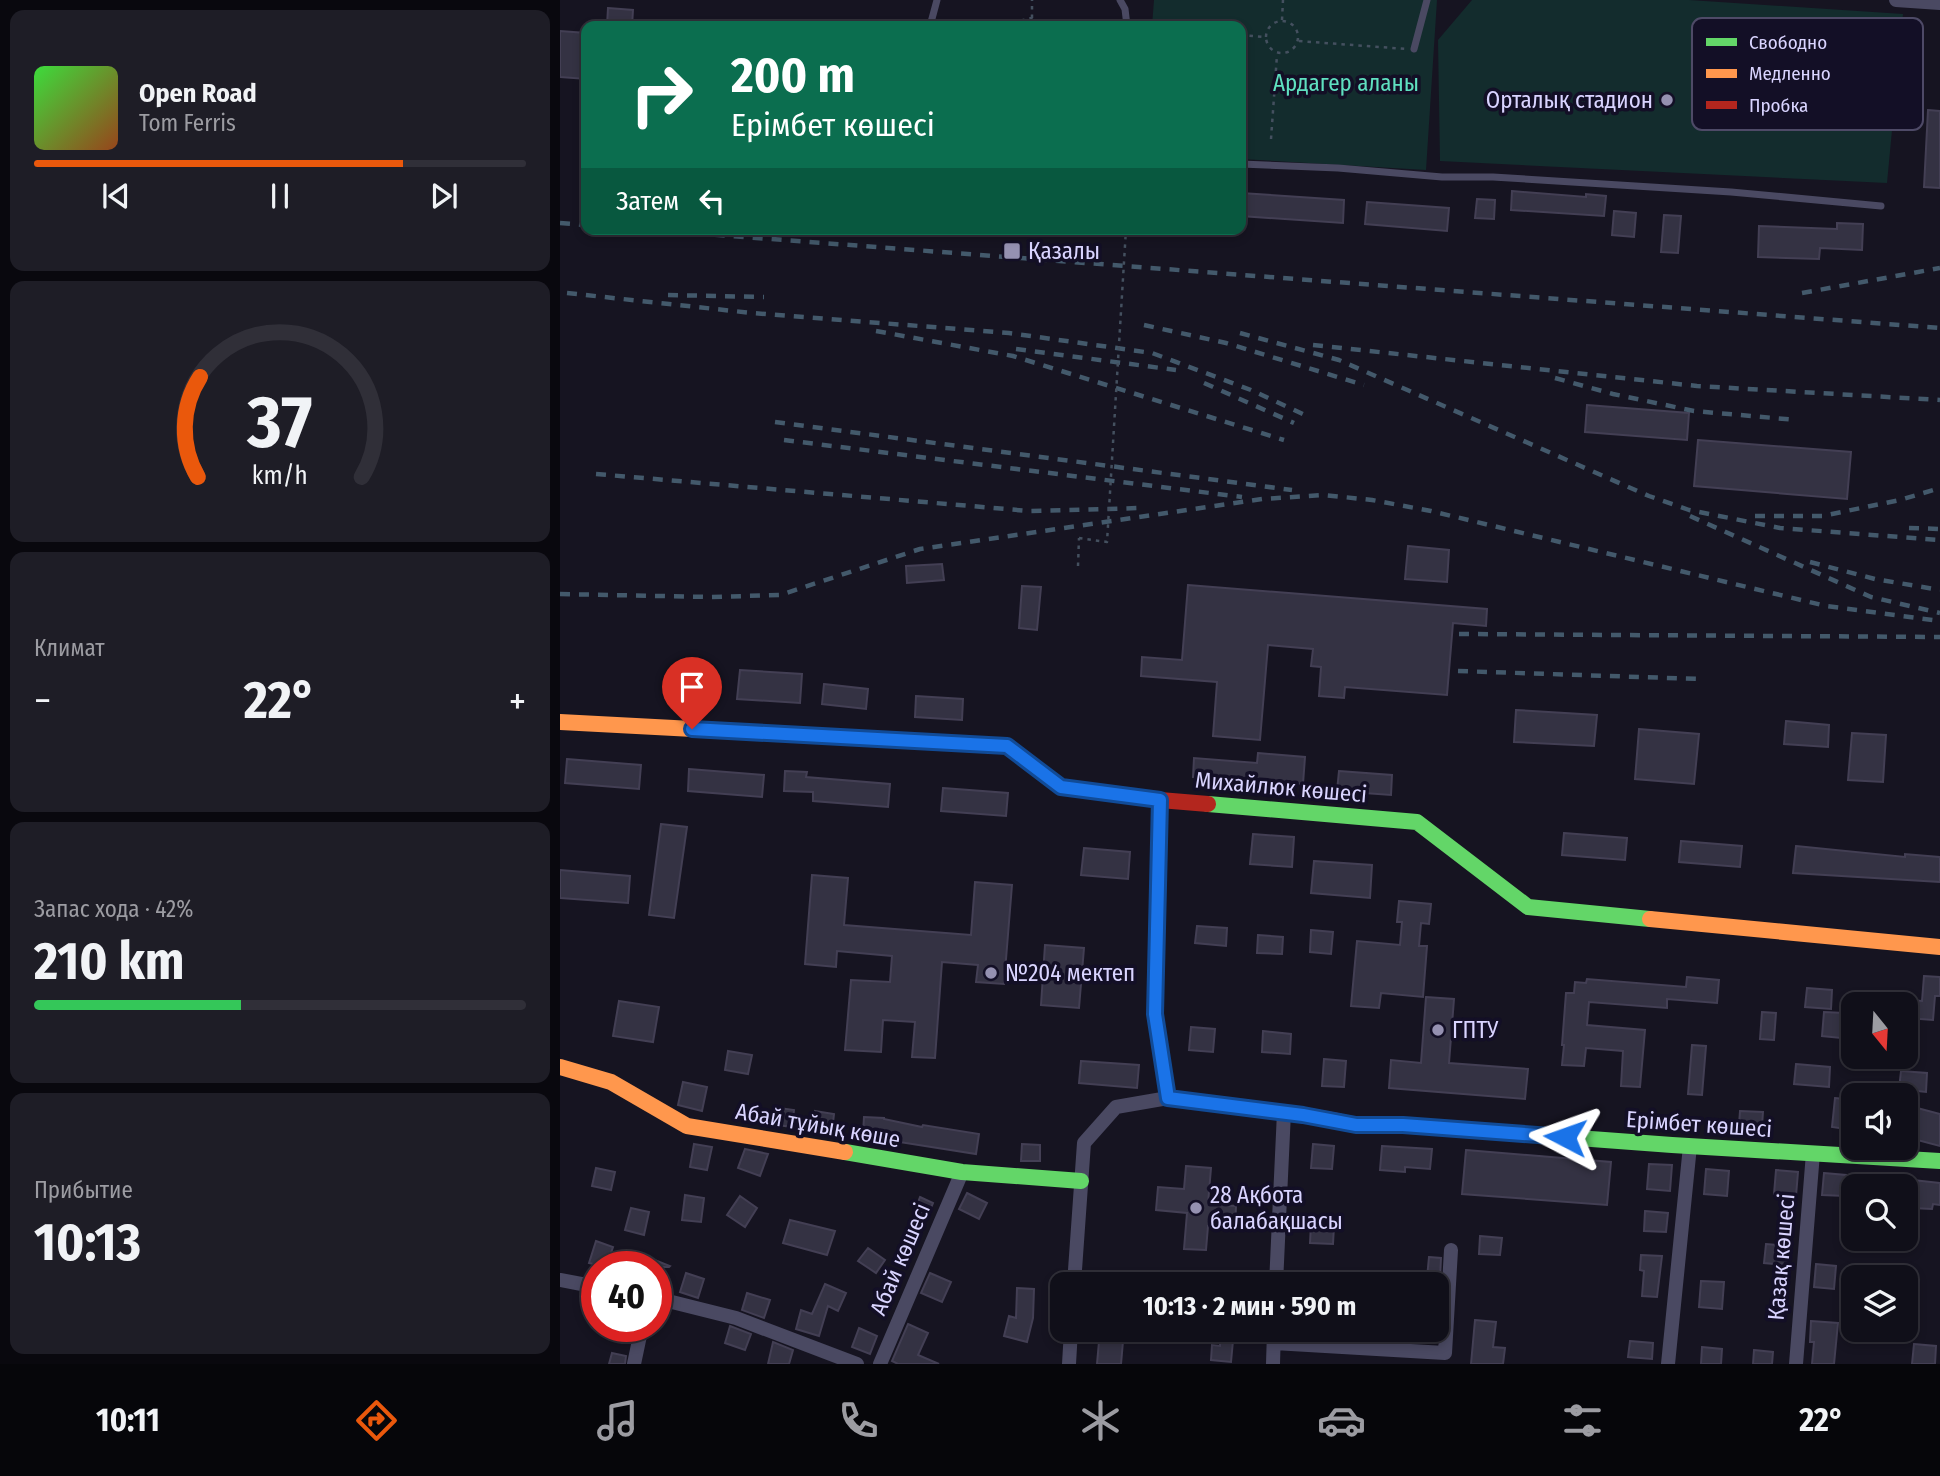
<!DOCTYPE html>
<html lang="ru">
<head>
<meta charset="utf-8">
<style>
	body { margin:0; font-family:"Fira Sans Condensed",sans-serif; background:#1e1d26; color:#f1f3f6; height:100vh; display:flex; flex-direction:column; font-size:26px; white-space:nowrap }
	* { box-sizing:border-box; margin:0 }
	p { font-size:23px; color:#9c9ca2 }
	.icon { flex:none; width:38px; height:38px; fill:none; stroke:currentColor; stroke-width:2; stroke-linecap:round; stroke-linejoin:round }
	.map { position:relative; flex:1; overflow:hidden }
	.side { display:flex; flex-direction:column; gap:10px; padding:10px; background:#09080e; width:560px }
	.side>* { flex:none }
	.top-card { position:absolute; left:21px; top:21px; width:665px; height:214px; border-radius:14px; box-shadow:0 4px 10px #0003,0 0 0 2px #302f38; background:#0b6e4f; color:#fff; overflow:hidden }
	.needle { width:46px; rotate:162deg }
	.tools { position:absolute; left:1281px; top:992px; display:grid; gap:14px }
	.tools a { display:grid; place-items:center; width:77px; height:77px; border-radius:14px; background:#100f19; box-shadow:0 4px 10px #0003,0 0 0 2px #302f38; font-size:35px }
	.speed { position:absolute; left:21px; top:1251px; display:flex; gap:14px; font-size:35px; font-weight:700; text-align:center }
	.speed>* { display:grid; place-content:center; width:91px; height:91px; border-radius:50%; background:#100f19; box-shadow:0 4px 10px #0003,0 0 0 2px #302f38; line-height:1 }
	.speed .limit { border:10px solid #d22; background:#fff; color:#111 }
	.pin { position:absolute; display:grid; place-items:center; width:60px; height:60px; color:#fff; margin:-72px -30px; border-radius:50% 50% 50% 0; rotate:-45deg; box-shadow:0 0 7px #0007 }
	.pin .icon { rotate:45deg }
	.me { position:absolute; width:77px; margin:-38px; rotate:274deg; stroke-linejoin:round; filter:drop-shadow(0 0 5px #0008) }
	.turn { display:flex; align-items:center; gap:24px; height:147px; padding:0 35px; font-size:32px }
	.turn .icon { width:91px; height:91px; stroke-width:2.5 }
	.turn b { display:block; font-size:49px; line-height:60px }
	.then { display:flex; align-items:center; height:66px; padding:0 35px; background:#0003; gap:14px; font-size:26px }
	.big { font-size:52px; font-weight:700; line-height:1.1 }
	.side .tile { flex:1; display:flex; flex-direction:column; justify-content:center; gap:10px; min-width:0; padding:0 24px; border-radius:14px; background:#1e1d26 }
	.side .dial { align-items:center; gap:0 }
	.dial svg { height:182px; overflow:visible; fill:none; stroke:#302f38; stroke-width:7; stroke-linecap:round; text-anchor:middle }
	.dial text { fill:#f1f3f6; stroke:none }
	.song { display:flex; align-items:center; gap:21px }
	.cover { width:84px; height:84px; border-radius:10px; background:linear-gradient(135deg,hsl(120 70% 55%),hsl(20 70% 35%)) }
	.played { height:7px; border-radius:4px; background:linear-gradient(90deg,#ea580c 75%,#302f38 75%) }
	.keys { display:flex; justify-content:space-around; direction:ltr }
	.heat { display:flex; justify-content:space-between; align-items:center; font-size:38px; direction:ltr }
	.charge { height:10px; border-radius:5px; background:linear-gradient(90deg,#34c759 42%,#302f38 0) }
	.trip { position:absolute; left:490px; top:1272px; width:399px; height:70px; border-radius:14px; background:#100f19; box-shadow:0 4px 10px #0003,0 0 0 2px #302f38; font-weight:700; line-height:70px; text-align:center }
	.tab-bar { display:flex; height:112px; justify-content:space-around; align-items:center; background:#06060a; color:#9c9ca2 }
	.tab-bar .icon { width:49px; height:49px }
	.tab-bar .current { color:#ea580c }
	.tab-bar b { font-size:32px; color:#f1f3f6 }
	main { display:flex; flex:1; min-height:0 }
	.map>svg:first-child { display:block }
	.green { fill:#132c2d }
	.building { fill:#343243; stroke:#433f54; stroke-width:2 }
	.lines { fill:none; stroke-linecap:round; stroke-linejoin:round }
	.path { stroke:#44505f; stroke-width:2.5; stroke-dasharray:3.5 5; stroke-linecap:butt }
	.lane { stroke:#4a4962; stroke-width:7 }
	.street { stroke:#4a4962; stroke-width:14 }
	.fast { stroke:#63d668; stroke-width:16 }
	.slow { stroke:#ff974d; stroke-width:16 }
	.jam { stroke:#b3261e; stroke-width:16 }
	.rail { stroke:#43596b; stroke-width:4.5; stroke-dasharray:10 9; stroke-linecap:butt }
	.path-bridge { stroke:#44505f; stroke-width:2.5; stroke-dasharray:3.5 5; stroke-linecap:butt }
	.route-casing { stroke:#114b97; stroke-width:18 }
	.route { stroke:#1a73e8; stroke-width:12 }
	.poi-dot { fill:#9591b1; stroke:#130f26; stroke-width:2.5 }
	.labels { text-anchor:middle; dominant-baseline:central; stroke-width:7; stroke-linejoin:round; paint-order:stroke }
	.park-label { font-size:23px; fill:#5fe0c0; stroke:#130f26 }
	.poi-label { font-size:23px; fill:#d9d4ff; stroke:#130f26; text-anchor:start }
	.street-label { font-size:23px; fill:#d9d4ff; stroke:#130f26 }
	.key { fill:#130f26; stroke:#4e4a67; stroke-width:2 }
	.key-label { font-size:19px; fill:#d9d4ff }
</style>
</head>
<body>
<main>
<section class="side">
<div class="tile">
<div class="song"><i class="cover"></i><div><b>Open Road</b><p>Tom Ferris</p></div></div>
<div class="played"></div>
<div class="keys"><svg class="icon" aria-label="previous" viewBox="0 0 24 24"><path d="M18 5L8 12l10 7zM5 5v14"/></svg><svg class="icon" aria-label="pause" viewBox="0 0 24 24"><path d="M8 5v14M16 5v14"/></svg><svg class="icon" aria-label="next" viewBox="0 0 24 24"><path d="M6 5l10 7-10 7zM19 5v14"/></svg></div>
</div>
<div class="tile dial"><svg viewBox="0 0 100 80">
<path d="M14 69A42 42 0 1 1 86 69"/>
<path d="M14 69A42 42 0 0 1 15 25" stroke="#ea580c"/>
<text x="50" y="56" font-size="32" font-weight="700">37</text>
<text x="50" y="72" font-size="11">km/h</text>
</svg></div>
<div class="tile"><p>Климат</p>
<div class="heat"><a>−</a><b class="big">22°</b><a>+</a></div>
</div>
<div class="tile"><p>Запас хода · 42%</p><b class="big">210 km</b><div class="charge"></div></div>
<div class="tile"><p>Прибытие</p><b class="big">10:13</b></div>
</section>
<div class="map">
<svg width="1380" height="1364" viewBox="0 0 1380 1364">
	<rect width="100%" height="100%" fill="#161421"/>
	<path class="green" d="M594,0H877L866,170L681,159V26H592Z
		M912,0H1129L1343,14L1327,183L880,161L878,40Z"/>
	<path class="building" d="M48,8L73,10L72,26H47Z
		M0,31L26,33V79L0,77Z
		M1368,110L1380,111V188L1364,187Z
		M952,191L1026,197V194L1046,196L1044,216L951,210Z
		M681,193L784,200L783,223L681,216Z
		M917,199L935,200L934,219L915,218Z
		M807,202L889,208L887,231L805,224Z
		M1054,211L1076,213L1074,237L1052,235Z
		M1104,215L1121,216L1118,253L1101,252Z
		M1277,223L1303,224L1302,250L1260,248L1259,259L1198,257L1199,226L1277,229Z
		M1027,405L1129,413L1127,440L1025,432Z
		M1138,440L1291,452L1287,499L1134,486Z
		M848,546L889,550L887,582L845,579Z
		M382,564L384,580L347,583L346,566Z
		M628,585L927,609L926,626L893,623L887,695L785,687L784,698L759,696L761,667L751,666L753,649L708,645L700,740L653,736L657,682L581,676L582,657L622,660Z
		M462,586L481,587L477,630L459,628Z
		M180,670L242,674L240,703L177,699Z
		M264,684L308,689L306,709L262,704Z
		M356,696L403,699L402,720L355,717Z
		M956,710L1037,715L1034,746L954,742Z
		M1226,721L1269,725L1268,747L1224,744Z
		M1079,729L1139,734L1134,784L1075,779Z
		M1292,733L1326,735L1323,782L1288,780Z
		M698,753L745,757L743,784L633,777L634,758L697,763Z
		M7,759L81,765L79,789L5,783Z
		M129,769L204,775L202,797L128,791Z
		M225,771L247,772L246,777L330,784L328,807L253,801V792L224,791Z
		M779,771L832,775L831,795L777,791Z
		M383,788L448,793L446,816L381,811Z
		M101,824L127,827L114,918L89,915Z
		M1004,833L1067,838L1065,860L1002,855Z
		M693,834L734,837L732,867L690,864Z
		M1121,841L1182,846L1180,867L1119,862Z
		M1236,846L1345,857V854L1380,857V882L1233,873Z
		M524,848L570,852L568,879L521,875Z
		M754,861L812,865L810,898L751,893Z
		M0,870L70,876L68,903L0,898Z
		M252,875L288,878L284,925L411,935L415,882L452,885L444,984L416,982L418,965L382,962L375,1058L352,1057L355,1022L323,1020L321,1052L285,1050L291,980L330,982L332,956L277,951L276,967L245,964Z
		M839,901L871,904L869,924L861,923L859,946H867L863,997L821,993L819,1008L791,1006L797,941L840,945L842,922H837Z
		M637,926L667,928L666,946L635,943Z
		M751,930L773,932L771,954L750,952Z
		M698,935L723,937L722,954L697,953Z
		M485,945L524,948L519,1008L481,1005Z
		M1364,976L1380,977V996H1375L1373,1020L1347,1018L1349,1000L1362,1001Z
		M1127,977L1159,980L1157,1003L1107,999V1008L1029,1002L1027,1025L1085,1030L1080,1087L1061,1086L1063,1051L1026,1048L1024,1066L1002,1065L1004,1045H1002L1006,993H1014L1015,982L1026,983L1027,979L1126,987Z
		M1247,988L1272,990L1271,1009L1245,1007Z
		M866,997L894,999L889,1063L968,1069L965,1099L829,1088L831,1060L861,1063Z
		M59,1001L99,1007L93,1042L53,1036Z
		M1202,1012L1216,1013L1214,1040L1200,1039Z
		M1264,1012L1284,1013L1281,1038L1262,1036Z
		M631,1027L655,1029L653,1052L629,1050Z
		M703,1031L731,1034L730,1054L702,1052Z
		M1132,1045L1146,1046L1142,1095L1128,1094Z
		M168,1051L192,1055L188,1074L165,1070Z
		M764,1059L786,1061L784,1087L762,1086Z
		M521,1061L579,1065L577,1088L519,1083Z
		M1236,1064L1270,1067L1269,1087L1234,1084Z
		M1341,1071L1367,1073L1366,1092L1339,1089Z
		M123,1082L147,1087L142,1111L118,1105Z
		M1275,1098L1293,1100V1130L1272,1127Z
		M1346,1105L1380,1114V1146L1346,1137Z
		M184,1107L219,1113L220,1108L234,1110L232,1127L182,1120Z
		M255,1111L274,1114L272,1131L252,1128Z
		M1180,1111L1203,1112L1202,1126L1179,1125Z
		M304,1117L324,1118V1119L362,1127L363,1125L419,1134L416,1154L333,1141L335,1135L303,1133Z
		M134,1144L152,1147L147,1170L130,1167Z
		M462,1144L480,1145V1161H461Z
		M753,1144L774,1146L772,1169L751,1168Z
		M822,1146L872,1149L870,1169L845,1167V1172L820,1170Z
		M185,1149L208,1154L200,1176L178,1168Z
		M906,1150L1051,1162L1047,1205L902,1194Z
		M1089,1164L1112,1165L1110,1191L1087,1189Z
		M626,1166L651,1168L648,1204L676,1206L675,1228L648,1226L646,1250L624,1249L627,1213L596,1210L598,1187L624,1189Z
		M36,1168L55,1172L51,1190L32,1186Z
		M1146,1169L1169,1171L1167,1196L1144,1194Z
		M1216,1170L1238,1172L1236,1196L1214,1194Z
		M1264,1173L1286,1175L1285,1196L1262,1195Z
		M1353,1180L1380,1183V1205L1373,1204L1372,1209L1351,1208Z
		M407,1193L427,1203L419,1219L399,1209Z
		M125,1195L144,1198L141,1222L122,1220Z
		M180,1196L197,1208L185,1227L167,1215Z
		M360,1197L373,1203L367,1218L354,1213Z
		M71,1208L89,1212L84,1235L65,1230Z
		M1085,1211L1108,1213L1106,1232L1084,1231Z
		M230,1220L275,1231L267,1255L223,1243Z
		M751,1224L774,1226L773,1244L750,1243Z
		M920,1236L942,1238L940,1255L919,1254Z
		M36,1241L53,1247L46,1267L29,1263Z
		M1206,1244L1228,1246L1226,1265L1204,1263Z
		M308,1248L325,1260L316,1273L298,1261Z
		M82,1255L110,1266L109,1267H77Z
		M1081,1255L1102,1256L1097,1297L1082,1296L1084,1271L1080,1270Z
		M869,1257L881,1258L880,1279L867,1278Z
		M1256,1264L1276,1266L1274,1289L1254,1287Z
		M126,1273L144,1279L138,1298L120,1292Z
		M370,1273L391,1282L382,1302L361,1293Z
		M1141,1281L1164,1282L1162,1309L1139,1307Z
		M265,1284L286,1293L278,1311L268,1306L259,1336L236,1329L241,1310L252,1314Z
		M457,1288L474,1289L473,1318L467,1342L444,1336L449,1316L456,1318Z
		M187,1293L210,1300L204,1318L182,1310Z
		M915,1320L936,1322L933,1347L945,1348L943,1364H911Z
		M1251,1321L1278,1323L1274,1364H1252L1254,1342H1250Z
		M348,1324L368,1333L358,1355L379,1364H338L332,1361Z
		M170,1326L191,1334L185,1350L165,1343Z
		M299,1328L317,1336L310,1354L292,1347Z
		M540,1330H564L561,1364H537Z
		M661,1330H674L671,1362L651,1360L652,1345L660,1346Z
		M1070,1341L1093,1343L1092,1359L1068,1357Z
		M213,1342L233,1350L229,1364H208Z
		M1354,1344L1376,1346L1375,1364H1352Z
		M1142,1347L1162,1349L1161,1364H1141Z
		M1194,1350L1213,1352L1212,1364H1193Z
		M52,1353L66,1356L65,1364H49Z"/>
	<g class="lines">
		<path class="path" d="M472,18V0
			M722,20L723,0
			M706 37a16 16 0 1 1 32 0a16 16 0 1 1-32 0Z
			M456,26L458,21L472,18L483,23L484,26
			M681,35L705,37
			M739,41L846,49
			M711,139L717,55
			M518,566L519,538"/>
		<path class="lane" d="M560,0L565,9L567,26
			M370,26L377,0
			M854,49L867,0
			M681,164L778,168L882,177H933L1171,192L1321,206"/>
		<path class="street" d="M1336,0L1380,3
			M0,1280L37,1287
			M514,1284L524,1143L556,1107L608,1098
			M716,1284L724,1112
			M96,1298L176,1318L297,1364
			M714,1343L885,1353L891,1250
			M74,1364L82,1326
			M320,1364L402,1172
			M509,1364L511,1330
			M713,1364L714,1330
			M1108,1364L1130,1146
			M1236,1364L1253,1153"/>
		<path class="fast" d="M648,804L857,822L968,907L1090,919
			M777,1121L796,1125H843L1112,1145L1380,1161
			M285,1152L402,1172L521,1181"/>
		<path class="slow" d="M0,722L264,736
			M1090,919L1380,947
			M0,1067L51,1082L127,1126L285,1152"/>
		<path class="jam" d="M264,736L447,746L501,787L600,800L648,804
			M600,800L595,1014L608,1098L743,1115L777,1121"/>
		<path class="rail" d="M0,223L26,225
			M79,229L1380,328
			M7,293L192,313L449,333L592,353L691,390L747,416
			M1242,293L1380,268
			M108,295L204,297
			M584,325L666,343L804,385
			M316,331L453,356L724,440
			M680,333L779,360L1089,496L1129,510L1220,528L1380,540
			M753,345L1137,386L1380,400
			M456,349L616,370
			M995,378L1053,394L1134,411L1237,420
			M644,383L734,423
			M215,422L732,490
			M224,440L682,497
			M36,474L469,511L581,508
			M1130,516L1311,597L1380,613
			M1195,516H1262L1340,500L1380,488
			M1349,528L1380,529
			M1250,562L1315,579L1380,590
			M0,594L151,597L220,595L360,549L702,499L764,495L812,500L871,511L1266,606L1380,621
			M899,634L1380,637
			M898,671L1141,679"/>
		<path class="path-bridge" d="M519,538L547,542L566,229"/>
	</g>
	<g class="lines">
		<defs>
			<path id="route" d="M132,729L447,746L501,787L600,800L595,1014L608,1098L743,1115L796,1125H843L1005,1137"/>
		</defs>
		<use href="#route" class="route-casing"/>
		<use href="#route" class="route"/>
	</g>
	<g class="poi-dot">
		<circle cx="1107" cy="100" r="7"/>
		<rect x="443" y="242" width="18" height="18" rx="3.5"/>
		<circle cx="431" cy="973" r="7"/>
		<circle cx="878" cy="1030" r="7"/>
		<circle cx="636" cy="1208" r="7"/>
	</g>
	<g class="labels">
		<g class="park-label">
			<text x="786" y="83">Ардагер аланы</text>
		</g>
		<g class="poi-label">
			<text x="1093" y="100" text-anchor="end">Орталық стадион</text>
			<text x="468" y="251">Қазалы</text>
			<text x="445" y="973">№204 мектеп</text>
			<text x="892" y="1030">ГПТУ</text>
			<text x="650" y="1195">28 Ақбота<tspan x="650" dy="26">балабақшасы</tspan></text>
		</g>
		<g class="street-label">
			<text transform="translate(721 787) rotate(5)">Михайлюк көшесі</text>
			<text transform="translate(1139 1124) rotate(4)">Ерімбет көшесі</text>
			<text transform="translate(258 1125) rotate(10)">Абай тұйық көше</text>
			<text transform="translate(1221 1257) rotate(-85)">Қазақ көшесі</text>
			<text transform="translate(340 1259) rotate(-67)">Абай көшесі</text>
		</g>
	</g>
	<rect x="1132" y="18" width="231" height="112" rx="10" class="key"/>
	<rect x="1146" y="38" width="31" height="8" fill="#63d668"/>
	<rect x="1146" y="69" width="31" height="9" fill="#ff974d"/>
	<rect x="1146" y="101" width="31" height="8" fill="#b3261e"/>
	<g class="key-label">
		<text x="1189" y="49">Свободно</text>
		<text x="1189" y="80">Медленно</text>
		<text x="1189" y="112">Пробка</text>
	</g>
</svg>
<div class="tools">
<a><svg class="needle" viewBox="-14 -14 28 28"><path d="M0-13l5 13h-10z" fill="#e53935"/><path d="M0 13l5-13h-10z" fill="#9c9ca2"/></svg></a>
<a><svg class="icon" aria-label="sound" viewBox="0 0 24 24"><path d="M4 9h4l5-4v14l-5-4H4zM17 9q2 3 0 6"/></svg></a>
<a><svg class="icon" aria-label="search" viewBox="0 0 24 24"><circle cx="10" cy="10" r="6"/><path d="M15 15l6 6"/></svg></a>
<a><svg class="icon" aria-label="layers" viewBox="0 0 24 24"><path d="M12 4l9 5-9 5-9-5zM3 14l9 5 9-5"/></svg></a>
</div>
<div class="speed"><div class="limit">40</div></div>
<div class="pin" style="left:132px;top:729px;background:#d93025"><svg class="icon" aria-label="arrive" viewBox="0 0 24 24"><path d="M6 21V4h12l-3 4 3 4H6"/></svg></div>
<svg class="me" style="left:1005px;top:1137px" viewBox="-20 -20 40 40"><path d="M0-17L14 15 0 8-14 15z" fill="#1a73e8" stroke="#fff" stroke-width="4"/></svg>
<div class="trip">10:13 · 2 мин · 590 m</div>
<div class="top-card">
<div class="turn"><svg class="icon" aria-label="right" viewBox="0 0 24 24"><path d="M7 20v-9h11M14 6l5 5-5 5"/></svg><div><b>200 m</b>Ерімбет көшесі</div></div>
<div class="then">Затем<svg class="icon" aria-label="left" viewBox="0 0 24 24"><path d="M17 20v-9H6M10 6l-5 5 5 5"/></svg></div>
</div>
</div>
</main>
<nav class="tab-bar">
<b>10:11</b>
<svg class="icon current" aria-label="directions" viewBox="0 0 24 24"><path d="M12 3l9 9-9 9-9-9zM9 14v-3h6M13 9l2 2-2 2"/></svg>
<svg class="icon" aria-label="music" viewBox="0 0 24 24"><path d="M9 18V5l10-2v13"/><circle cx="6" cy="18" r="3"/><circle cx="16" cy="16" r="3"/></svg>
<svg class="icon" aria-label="phone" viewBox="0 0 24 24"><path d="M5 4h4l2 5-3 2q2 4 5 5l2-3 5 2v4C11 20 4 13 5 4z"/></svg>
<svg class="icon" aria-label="climate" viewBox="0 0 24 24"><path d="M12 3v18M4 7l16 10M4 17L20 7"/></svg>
<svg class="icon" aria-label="car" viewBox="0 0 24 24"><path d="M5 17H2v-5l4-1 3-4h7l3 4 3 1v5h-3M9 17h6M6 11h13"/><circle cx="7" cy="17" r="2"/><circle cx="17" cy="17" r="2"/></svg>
<svg class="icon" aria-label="filters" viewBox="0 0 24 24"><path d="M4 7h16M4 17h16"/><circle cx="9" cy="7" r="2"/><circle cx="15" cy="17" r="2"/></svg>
<b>22°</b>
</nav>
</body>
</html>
